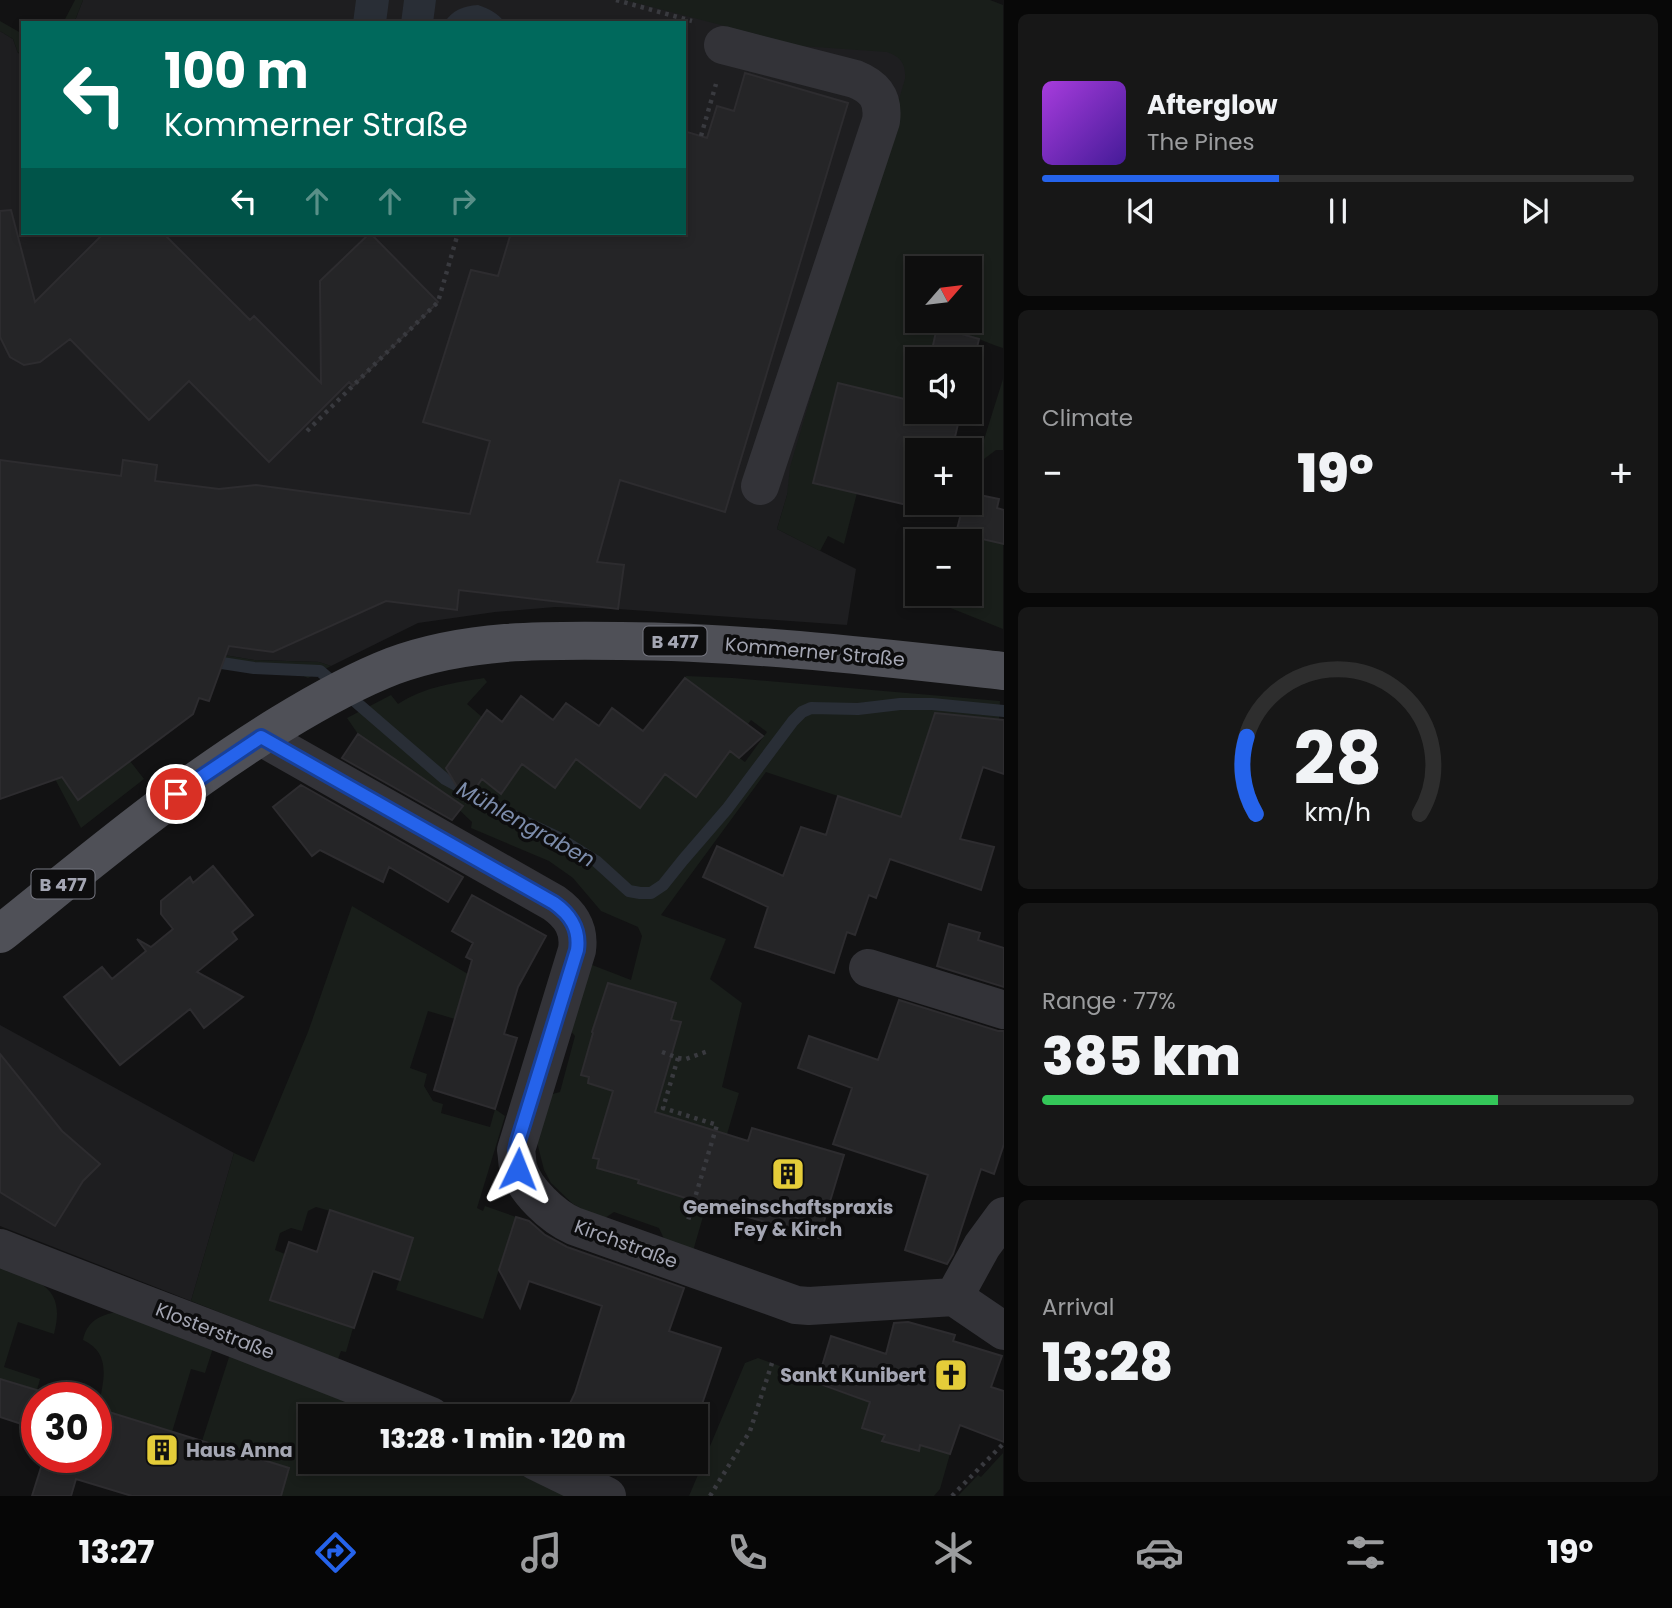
<!DOCTYPE html>
<html lang="en">
<head>
<meta charset="utf-8">
<style>
	body { margin:0; font-family:Poppins,sans-serif; background:#171717; color:#f1f3f6; height:100vh; display:flex; flex-direction:column; font-size:26px; white-space:nowrap }
	* { box-sizing:border-box; margin:0 }
	p { font-size:23px; color:#9b9c9e }
	.icon { flex:none; width:38px; height:38px; fill:none; stroke:currentColor; stroke-width:2; stroke-linecap:round; stroke-linejoin:round }
	.map { position:relative; flex:1; overflow:hidden }
	.sheet { display:flex; flex-direction:column; gap:14px; padding:14px; background:#080808; width:668px }
	.sheet>* { flex:none }
	.top-card { position:absolute; left:21px; top:21px; width:665px; height:214px; border-radius:0px; box-shadow:0 4px 10px #0003,0 0 0 2px #2e2e2e; background:#00695c; color:#fff; overflow:hidden }
	.needle { width:46px; rotate:62deg }
	.fabs { position:absolute; left:905px; top:256px; display:grid; gap:14px }
	.fabs a { display:grid; place-items:center; width:77px; height:77px; border-radius:0px; background:#0e0e0e; box-shadow:0 4px 10px #0003,0 0 0 2px #2e2e2e; font-size:35px }
	.speed { position:absolute; left:21px; top:1382px; display:flex; gap:14px; font-size:35px; font-weight:700; text-align:center }
	.speed>* { display:grid; place-content:center; width:91px; height:91px; border-radius:50%; background:#0e0e0e; box-shadow:0 4px 10px #0003,0 0 0 2px #2e2e2e; line-height:1 }
	.speed .limit { border:10px solid #d22; background:#fff; color:#111 }
	.pin { position:absolute; display:grid; place-items:center; width:60px; height:60px; color:#fff; margin:-30px; border:4px solid #fff; border-radius:50%; box-shadow:0 2px 7px #0007 }
	.me { position:absolute; width:77px; margin:-38px; rotate:2deg; stroke-linejoin:round; filter:drop-shadow(0 0 5px #0008) }
	.turn { display:flex; align-items:center; gap:24px; height:147px; padding:0 28px; font-size:32px }
	.turn .icon { width:91px; height:91px; stroke-width:2.5 }
	.turn b { display:block; font-size:49px; line-height:60px }
	.lanes { display:flex; align-items:center; height:66px; padding:0 28px; background:#0003; justify-content:center; gap:35px; direction:ltr }
	.lanes .off { opacity:.35 }
	.big { font-size:52px; font-weight:800; line-height:1.1 }
	.sheet .widget { flex:1; display:flex; flex-direction:column; justify-content:center; gap:10px; min-width:0; padding:0 24px; border-radius:10px; background:#171717 }
	.sheet .dial { align-items:center; gap:0 }
	.dial svg { height:182px; overflow:visible; fill:none; stroke:#2e2e2e; stroke-width:7; stroke-linecap:round; text-anchor:middle }
	.dial text { fill:#f1f3f6; stroke:none }
	.song { display:flex; align-items:center; gap:21px }
	.cover { width:84px; height:84px; border-radius:10px; background:linear-gradient(135deg,hsl(280 70% 55%),hsl(260 70% 35%)) }
	.played { height:7px; border-radius:4px; background:linear-gradient(90deg,#2563eb 40%,#2e2e2e 40%) }
	.keys { display:flex; justify-content:space-around; direction:ltr }
	.heat { display:flex; justify-content:space-between; align-items:center; font-size:38px; direction:ltr }
	.charge { height:10px; border-radius:5px; background:linear-gradient(90deg,#34c759 77%,#2e2e2e 0) }
	.trip { position:absolute; left:298px; top:1404px; width:410px; height:70px; border-radius:0px; background:#0e0e0e; box-shadow:0 4px 10px #0003,0 0 0 2px #2e2e2e; font-weight:800; line-height:70px; text-align:center }
	.menu { display:flex; height:112px; justify-content:space-around; align-items:center; background:#060606; color:#9b9c9e }
	.menu .icon { width:49px; height:49px }
	.menu .selected { color:#2563eb }
	.menu b { font-size:32px; color:#f1f3f6 }
	main { display:flex; flex:1; min-height:0 }
	.map>svg:first-child { display:block }
	.built { fill:#1e1e20 }
	.green { fill:#191e1a; fill-rule:evenodd }
	.water { fill:#292e36 }
	.lines { fill:none; stroke-linecap:round; stroke-linejoin:round }
	.stream { stroke:#292e36; stroke-width:12 }
	.building { fill:#252527; stroke:#2d2c2f; stroke-width:2 }
	.path { stroke:#393a3f; stroke-width:4.5; stroke-dasharray:3.5 5; stroke-linecap:butt }
	.minor { stroke:#333338; stroke-width:38 }
	.major { stroke:#4f5057; stroke-width:38 }
	.route-casing { stroke:#184099; stroke-width:18 }
	.route { stroke:#2563eb; stroke-width:12 }
	.labels { text-anchor:middle; dominant-baseline:central; stroke-width:7; stroke-linejoin:round; paint-order:stroke }
	.shield { fill:#0d0d0e; stroke:#777882; stroke-width:2 }
	.shield-label { font-size:18px; font-weight:bold; fill:#a4a6b3 }
	.street-label { font-size:19px; fill:#a4a6b3; stroke:#0d0d0e }
	.poi-label { font-size:19px; font-weight:bold; fill:#a4a6b3; stroke:#0d0d0e }
	.water-label { font-size:21px; font-style:italic; fill:#7d8dac; stroke:#0d0d0e }
</style>
</head>
<body>
<main>
<div class="map">
<svg width="1004" height="1496" viewBox="0 0 1004 1496">
	<rect width="100%" height="100%" fill="#121213"/>
	<path class="built" d="M83,0H935L777,529L856,569L847,625L618,609L555,607L495,612L418,623L331,666L319,662L254,660L193,650L0,662V31L13,39L18,53L23,55V233H684V23H74Z
		M0,1025L234,1153L191,1301L0,1226Z"/>
	<path class="green" d="M75,0H83L74,23H63Z
		M625,0H990L1003,5V348L994,345L979,339L937,328L930,359H917V411L875,430L884,394L839,383L834,399L857,493L844,544L828,536L820,551L777,529L787,495L790,467L905,79C906,64 901,57 887,52L801,46ZM917,268H970V320H917Z
		M0,21L21,33L23,48L18,53L13,39L0,31Z
		M1003,379V450H996L976,465Z
		M956,533L1003,544V629L938,603L941,593H970V541H954Z
		M194,650L254,660L319,662L331,666L308,678L297,673L261,671L189,662Z
		M686,676L733,678L1000,701L999,719L935,713L901,817L766,772L661,915L726,939L710,979L742,1003L722,1087L739,1093L693,1251L665,1241L659,1228L614,1212L602,1220L573,1204L551,1183L544,1170L537,1142L549,1095L560,1092L575,1036L568,1028L587,963L631,980L642,936L638,927L601,911L573,878L549,861L471,828L472,822L435,787L358,734L347,718L391,695L398,704C424,687 453,683 484,678L487,682L467,704L482,717L454,759L500,793L522,764L590,739L665,774L696,797L730,751L745,762L767,732L751,720L740,735L710,697L685,678Z
		M49,759L78,800L130,761L144,779L81,828L46,762Z
		M352,906L468,974L455,1019L428,1011L410,1068L427,1074L424,1086L433,1101L443,1104L441,1113L490,1127L495,1109L505,1116L477,1208L483,1211L485,1206L516,1217L483,1319L396,1290L413,1238L330,1211L316,1207L308,1211L302,1231L291,1228L280,1233L275,1250L285,1254L345,1325L353,1328L346,1352L341,1351L338,1359L191,1301L234,1153L254,1162L308,1032Z
		M0,1264C36,1281 67,1285 54,1334L18,1322L4,1367L40,1379L37,1390L0,1379Z
		M117,1312L214,1345L205,1373L191,1369L172,1432L98,1409C103,1382 113,1354 83,1340C87,1321 100,1315 117,1312Z
		M231,1351L396,1416H310V1461H511L531,1469L579,1496H281L289,1468L202,1441Z
		M758,1358L818,1380L817,1384L870,1402L885,1435L883,1440L919,1451L920,1445L950,1454L940,1489L934,1496H689L745,1363Z
		M1003,1453V1496H958L978,1475L981,1477Z"/>
	<path class="water" d="M356,0H389L386,23H353Z
		M404,0H436L433,23H401Z
		M478,5C489,9 498,13 505,23H444C453,10 463,6 478,5Z"/>
	<g class="lines">
		<path class="stream" d="M209,661L254,668L320,671L445,779L527,823L559,838L596,861L629,891L640,893H651L663,885L683,860L727,809L793,721L802,712L811,708L858,709L900,704H932L1004,711"/>
	</g>
	<path class="building" d="M745,73L848,103L725,512L620,480L597,562L624,565L618,609L459,590L457,610L386,601L273,652L229,646L209,701L199,698L193,714L78,800L62,777L0,799V460L121,476L123,460L157,465L155,481L219,489L256,485L470,514L490,441L423,422L471,270L498,276L511,233H684V131L707,138L717,106L734,111Z
		M11,210L35,302L104,233H163L250,320L254,316L321,383L320,281L370,233L438,302L353,386L349,382L269,462L189,381L149,420L70,339L40,362L24,365L10,357L0,337V211Z
		M937,327L979,339L970,377V359H930Z
		M838,383L917,402V411H961L952,450H917V502H939L937,512L813,483Z
		M970,493L999,499L997,508L1004,510V544L956,533L964,502H970Z
		M685,678L763,736L739,758L730,751L696,797L665,774L640,808L576,759L555,788L522,764L501,794L482,779L466,802L446,768L487,710L502,722L521,696L553,720L566,703L599,726L612,708L643,731Z
		M935,713L1004,720V774L983,767L960,839L994,847L981,890L890,859L876,898L869,895L855,935L847,932L834,973L755,947L768,907L703,877L717,846L783,876L801,827L826,835L838,796L901,817Z
		M358,734L463,806L452,820L342,758Z
		M301,785L463,877L448,902L389,867L383,882L320,850L312,856L273,807Z
		M213,866L253,915L232,932L237,939L197,972L243,997L204,1028L190,1009L120,1065L64,997L102,967L112,979L146,951L137,939L151,947L173,929L161,914V901L190,877L193,883Z
		M472,895L546,936L518,987L504,1034L517,1038L495,1109L434,1090L472,960L466,957L473,943L452,931Z
		M949,924L980,933L978,940L1004,948V987L937,966Z
		M608,983L676,1003L671,1020L681,1022L655,1112L748,1141L752,1128L844,1155L819,1238L708,1205L638,1183L639,1180L597,1168L599,1159L593,1158L613,1091L588,1083L589,1077L581,1075L593,1033L592,1032Z
		M899,1000L998,1031H1004V1144L994,1174L981,1169L953,1254L947,1264L905,1250L928,1175L833,1144L852,1088L798,1068L809,1036L878,1060Z
		M0,1054L62,1131L100,1164L83,1181L55,1226L0,1192Z
		M330,1210L413,1238L400,1280L373,1271L354,1328L270,1300L289,1242L317,1252Z
		M516,1217L529,1221L545,1235L567,1247L684,1288L669,1331L721,1348L698,1416H564L575,1393L602,1306L529,1281L520,1308L499,1270Z
		M908,1322L955,1335L953,1341L1002,1356L991,1387L1004,1391V1442L960,1425L950,1454L920,1445L919,1451L882,1441L885,1435L862,1428L870,1402L817,1383L831,1336L886,1354L894,1323Z
		M0,1379L63,1398H37V1429L0,1417Z
		M96,1408L289,1468L281,1496H132L76,1479L71,1496H32L44,1458H96Z"/>
	<g class="lines">
		<path class="path" d="M616,0L692,21
			M701,136L716,84
			M307,431L438,302L458,233
			M662,1052L678,1058L663,1108L717,1125L687,1224
			M678,1058L686,1059L708,1051
			M710,1496L750,1431L772,1363
			M952,1496L1004,1443"/>
		<path class="minor" d="M723,45L855,79C875,87 884,99 881,121L760,486
			M261,737L554,903C571,915 580,929 577,950L516,1150C517,1155 517,1161 518,1167C524,1190 553,1217 574,1226L796,1305L809,1306L954,1297L1004,1331
			M868,968L1004,1010
			M0,1248C143,1305 288,1357 431,1416
			M954,1297L982,1246L1004,1216
			M535,1461L607,1496"/>
		<path class="major" d="M0,934C91,861 181,785 281,724C317,702 354,681 393,666C467,639 543,640 621,641C749,642 876,657 1004,671"/>
	</g>
	<g class="lines">
		<defs>
			<path id="route" d="M176,794L261,737L554,903C571,915 580,929 577,950L518,1141L516,1150L518,1169"/>
		</defs>
		<use href="#route" class="route-casing"/>
		<use href="#route" class="route"/>
	</g>
	<defs>
		<symbol id="building-square" viewBox="-11 -11 22 22"><rect x="-9" y="-9" width="18" height="18" rx="4" fill="#e4cc39" stroke="#0d0d0e"/><path d="M-4-6H4V6H1V3H-1V6H-4ZM-2.5-4.3h1.7v1.8h-1.7ZM.8-4.3h1.7v1.8H.8ZM-2.5-1h1.7V.8h-1.7ZM.8-1h1.7V.8H.8Z" fill="#111"/></symbol>
		<symbol id="church-square" viewBox="-11 -11 22 22"><rect x="-9" y="-9" width="18" height="18" rx="4" fill="#e4cc39" stroke="#0d0d0e"/><path d="M-1.2-6h2.4v3.5h3.3v2.4h-3.3V6h-2.4V-.1h-3.3v-2.4h3.3Z" fill="#111"/></symbol>
	</defs>
	<g fill-rule="evenodd">
		<use href="#building-square" x="769" y="1155" width="38" height="38"/>
		<use href="#church-square" x="932" y="1356" width="38" height="38"/>
		<use href="#building-square" x="143" y="1431" width="38" height="38"/>
	</g>
	<g class="labels">
		<g class="shield">
			<rect x="643.5" y="626.5" width="63" height="29" rx="5"/>
			<rect x="31.5" y="869.5" width="63" height="29" rx="5"/>
		</g>
		<g class="shield-label">
			<text x="675" y="641">B 477</text>
			<text x="63" y="884">B 477</text>
		</g>
		<g class="street-label">
			<text transform="translate(815 652) rotate(5)">Kommerner Straße</text>
			<text transform="translate(626 1244) rotate(20)">Kirchstraße</text>
			<text transform="translate(215 1331) rotate(21)">Klosterstraße</text>
		</g>
		<g class="poi-label">
			<text x="788" y="1207">Gemeinschaftspraxis<tspan x="788" dy="22">Fey &amp; Kirch</tspan></text>
			<text x="926" y="1375" text-anchor="end">Sankt Kunibert</text>
			<text x="186" y="1450" text-anchor="start">Haus Anna</text>
		</g>
		<g class="water-label">
			<text transform="translate(526 824) rotate(29)">Mühlengraben</text>
		</g>
	</g>
</svg>
<div class="fabs">
<a><svg class="needle" viewBox="-14 -14 28 28"><path d="M0-13l5 13h-10z" fill="#e53935"/><path d="M0 13l5-13h-10z" fill="#9b9c9e"/></svg></a>
<a><svg class="icon" aria-label="sound" viewBox="0 0 24 24"><path d="M4 9h4l5-4v14l-5-4H4zM17 9q2 3 0 6"/></svg></a>
<a>+</a>
<a>−</a>
</div>
<div class="speed"><div class="limit">30</div></div>
<div class="pin" style="left:176px;top:794px;background:#d93025"><svg class="icon" aria-label="arrive" viewBox="0 0 24 24"><path d="M6 21V4h12l-3 4 3 4H6"/></svg></div>
<svg class="me" style="left:518px;top:1169px" viewBox="-20 -20 40 40"><path d="M0-17L14 15 0 8-14 15z" fill="#2563eb" stroke="#fff" stroke-width="4"/></svg>
<div class="trip">13:28 · 1 min · 120 m</div>
<div class="top-card">
<div class="turn"><svg class="icon" aria-label="left" viewBox="0 0 24 24"><path d="M17 20v-9H6M10 6l-5 5 5 5"/></svg><div><b>100 m</b>Kommerner Straße</div></div>
<div class="lanes"><svg class="icon" aria-label="left" viewBox="0 0 24 24"><path d="M17 20v-9H6M10 6l-5 5 5 5"/></svg><svg class="icon off" aria-label="ahead" viewBox="0 0 24 24"><path d="M12 20V5M6 11l6-6 6 6"/></svg><svg class="icon off" aria-label="ahead" viewBox="0 0 24 24"><path d="M12 20V5M6 11l6-6 6 6"/></svg><svg class="icon off" aria-label="right" viewBox="0 0 24 24"><path d="M7 20v-9h11M14 6l5 5-5 5"/></svg></div>
</div>
</div>
<section class="sheet">
<div class="widget">
<div class="song"><i class="cover"></i><div><b>Afterglow</b><p>The Pines</p></div></div>
<div class="played"></div>
<div class="keys"><svg class="icon" aria-label="previous" viewBox="0 0 24 24"><path d="M18 5L8 12l10 7zM5 5v14"/></svg><svg class="icon" aria-label="pause" viewBox="0 0 24 24"><path d="M8 5v14M16 5v14"/></svg><svg class="icon" aria-label="next" viewBox="0 0 24 24"><path d="M6 5l10 7-10 7zM19 5v14"/></svg></div>
</div>
<div class="widget"><p>Climate</p>
<div class="heat"><a>−</a><b class="big">19°</b><a>+</a></div>
</div>
<div class="widget dial"><svg viewBox="0 0 100 80">
<path d="M14 69A42 42 0 1 1 86 69"/>
<path d="M14 69A42 42 0 0 1 10 35" stroke="#2563eb"/>
<text x="50" y="56" font-size="32" font-weight="700">28</text>
<text x="50" y="72" font-size="11">km/h</text>
</svg></div>
<div class="widget"><p>Range · 77%</p><b class="big">385 km</b><div class="charge"></div></div>
<div class="widget"><p>Arrival</p><b class="big">13:28</b></div>
</section>
</main>
<nav class="menu">
<b>13:27</b>
<svg class="icon selected" aria-label="directions" viewBox="0 0 24 24"><path d="M12 3l9 9-9 9-9-9zM9 14v-3h6M13 9l2 2-2 2"/></svg>
<svg class="icon" aria-label="music" viewBox="0 0 24 24"><path d="M9 18V5l10-2v13"/><circle cx="6" cy="18" r="3"/><circle cx="16" cy="16" r="3"/></svg>
<svg class="icon" aria-label="phone" viewBox="0 0 24 24"><path d="M5 4h4l2 5-3 2q2 4 5 5l2-3 5 2v4C11 20 4 13 5 4z"/></svg>
<svg class="icon" aria-label="climate" viewBox="0 0 24 24"><path d="M12 3v18M4 7l16 10M4 17L20 7"/></svg>
<svg class="icon" aria-label="car" viewBox="0 0 24 24"><path d="M5 17H2v-5l4-1 3-4h7l3 4 3 1v5h-3M9 17h6M6 11h13"/><circle cx="7" cy="17" r="2"/><circle cx="17" cy="17" r="2"/></svg>
<svg class="icon" aria-label="filters" viewBox="0 0 24 24"><path d="M4 7h16M4 17h16"/><circle cx="9" cy="7" r="2"/><circle cx="15" cy="17" r="2"/></svg>
<b>19°</b>
</nav>
</body>
</html>
